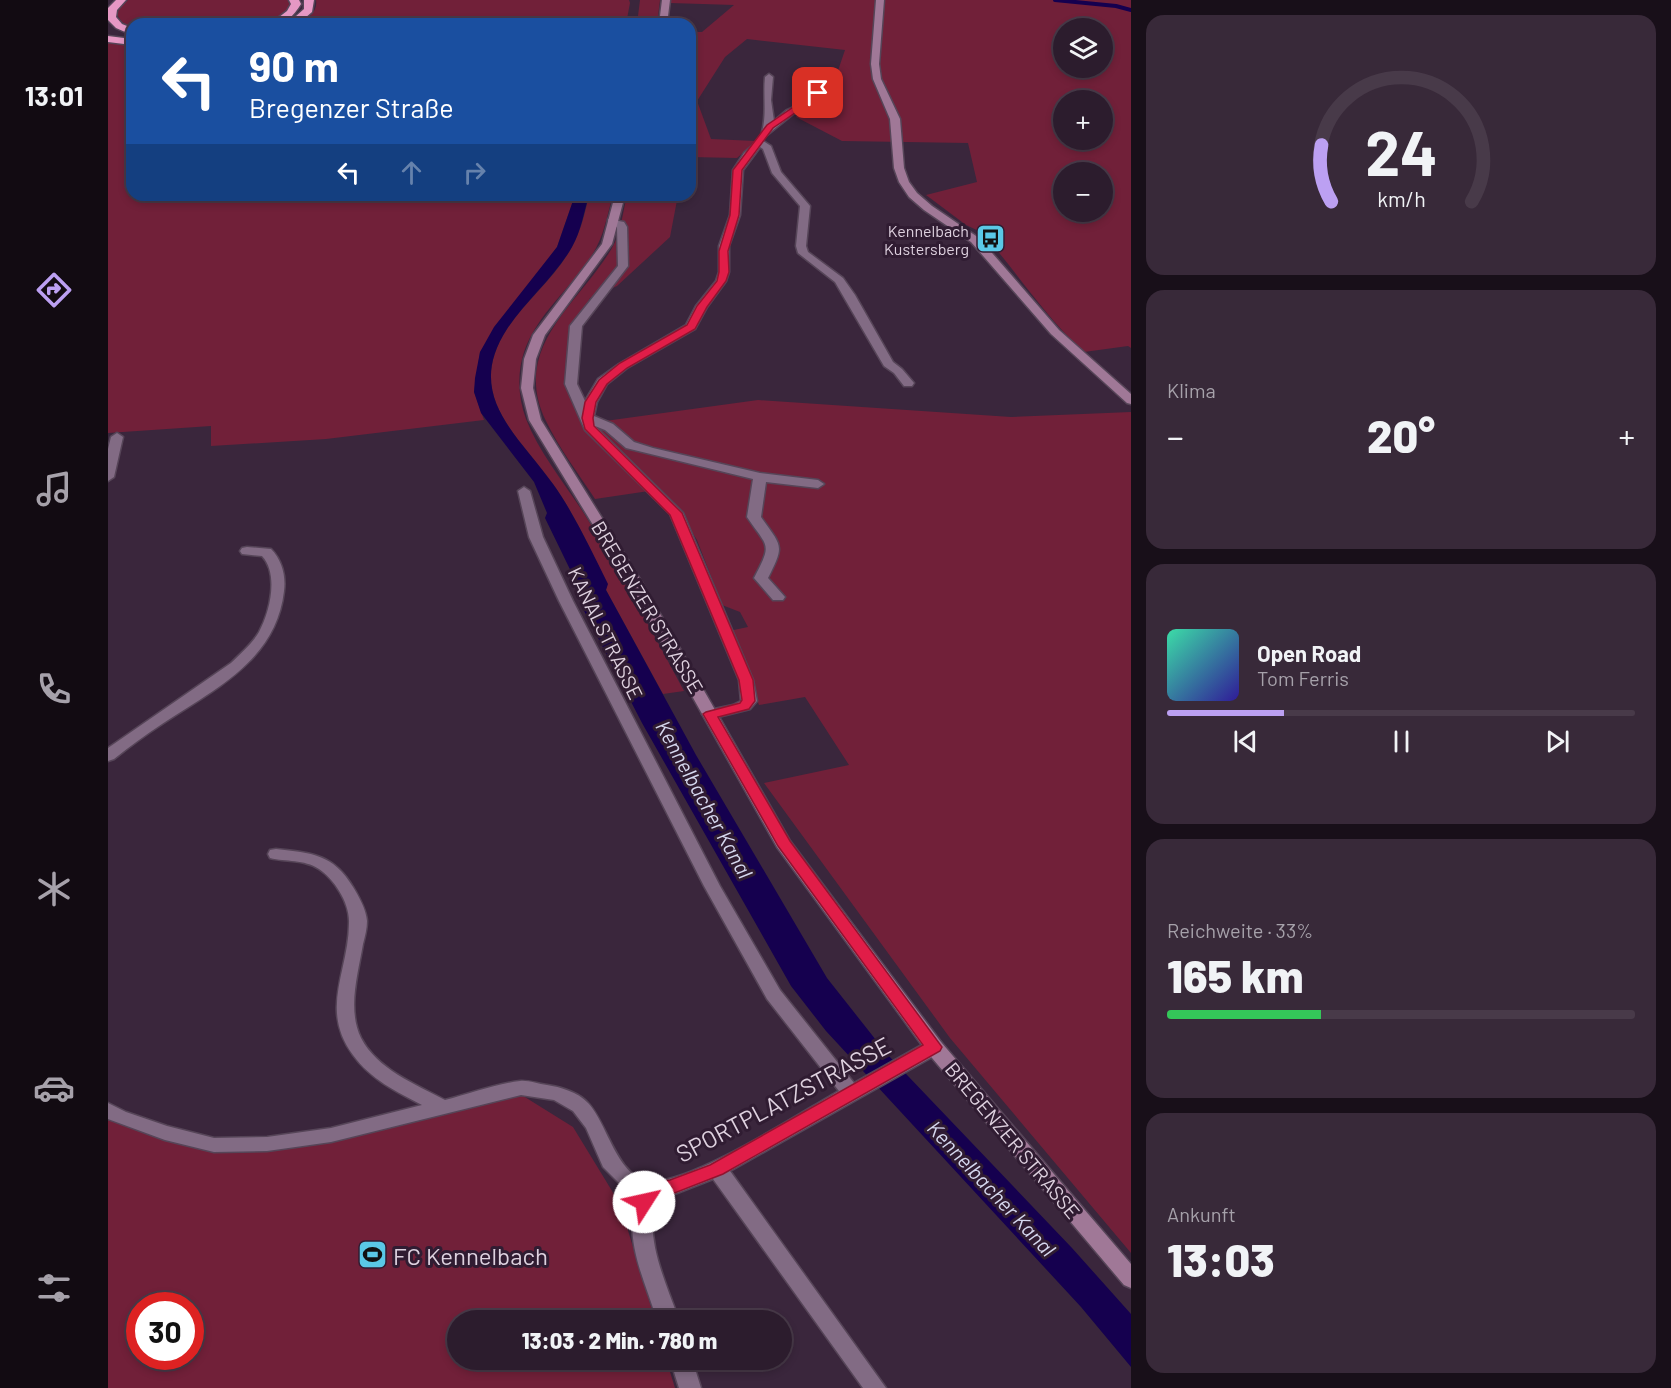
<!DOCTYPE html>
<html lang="de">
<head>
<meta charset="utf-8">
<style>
	body { margin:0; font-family:Barlow,sans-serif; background:#382939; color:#f1f3f6; height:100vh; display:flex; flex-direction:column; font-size:22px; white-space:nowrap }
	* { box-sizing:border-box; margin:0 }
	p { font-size:20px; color:#a6a1aa }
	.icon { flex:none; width:33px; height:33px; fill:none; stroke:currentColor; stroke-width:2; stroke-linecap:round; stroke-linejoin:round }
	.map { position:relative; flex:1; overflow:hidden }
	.sheet { display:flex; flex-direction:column; gap:15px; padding:15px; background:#180f19; width:540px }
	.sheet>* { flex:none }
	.guide { position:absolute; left:18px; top:18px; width:570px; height:183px; border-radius:18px; box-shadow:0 3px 9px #0003,0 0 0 2px #483a49; background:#1a4fa0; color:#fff; overflow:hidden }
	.tools { position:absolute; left:945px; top:18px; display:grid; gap:12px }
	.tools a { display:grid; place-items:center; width:60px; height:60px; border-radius:50%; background:#2c1c2d; box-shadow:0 3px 9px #0003,0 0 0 2px #483a49; font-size:30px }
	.speed { position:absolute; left:18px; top:1292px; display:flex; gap:12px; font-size:30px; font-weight:700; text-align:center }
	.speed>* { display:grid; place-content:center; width:78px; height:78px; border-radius:50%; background:#2c1c2d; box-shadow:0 3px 9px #0003,0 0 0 2px #483a49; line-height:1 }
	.speed .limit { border:9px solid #d22; background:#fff; color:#111 }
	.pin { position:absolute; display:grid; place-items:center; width:51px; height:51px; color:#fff; margin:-26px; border-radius:12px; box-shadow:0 3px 9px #0006 }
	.me { position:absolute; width:66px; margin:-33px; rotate:55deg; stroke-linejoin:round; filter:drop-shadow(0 0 4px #0008) }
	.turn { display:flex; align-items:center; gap:21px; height:126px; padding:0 24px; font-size:27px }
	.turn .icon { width:78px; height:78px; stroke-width:2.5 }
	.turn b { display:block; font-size:42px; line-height:51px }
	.lanes { display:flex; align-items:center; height:57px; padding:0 24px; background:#0003; justify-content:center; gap:30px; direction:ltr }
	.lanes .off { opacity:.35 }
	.big { font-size:45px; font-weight:800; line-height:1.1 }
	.sheet .card { flex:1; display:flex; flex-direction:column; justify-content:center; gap:9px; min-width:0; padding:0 21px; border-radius:18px; background:#382939 }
	.sheet .dial { align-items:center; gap:0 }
	.dial svg { height:156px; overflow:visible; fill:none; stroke:#483a49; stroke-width:7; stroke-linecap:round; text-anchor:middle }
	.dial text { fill:#f1f3f6; stroke:none }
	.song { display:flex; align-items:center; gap:18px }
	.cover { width:72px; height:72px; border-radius:9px; background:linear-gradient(135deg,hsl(160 70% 55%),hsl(250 70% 35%)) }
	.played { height:6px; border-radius:3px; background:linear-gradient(90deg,#bca0f2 25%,#483a49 25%) }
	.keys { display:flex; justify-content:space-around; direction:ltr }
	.heat { display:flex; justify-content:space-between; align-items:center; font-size:33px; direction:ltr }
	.charge { height:9px; border-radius:4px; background:linear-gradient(90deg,#34c759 33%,#483a49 0) }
	.trip { position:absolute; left:339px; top:1310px; width:345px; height:60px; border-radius:30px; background:#2c1c2d; box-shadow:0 3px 9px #0003,0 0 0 2px #483a49; font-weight:800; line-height:60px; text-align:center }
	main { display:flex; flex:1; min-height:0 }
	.tabs { display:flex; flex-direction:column; width:108px; justify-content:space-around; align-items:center; background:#120b12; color:#a6a1aa }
	.tabs .icon { width:42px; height:42px }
	.tabs .active { color:#bca0f2 }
	.tabs b { font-size:27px; color:#f1f3f6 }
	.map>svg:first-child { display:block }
	.green { fill:#712039; fill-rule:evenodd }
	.water { fill:#15004f }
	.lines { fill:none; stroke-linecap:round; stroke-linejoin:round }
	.stream { stroke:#15004f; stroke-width:4 }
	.street-casing { stroke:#564558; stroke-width:3 }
	.secondary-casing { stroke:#564558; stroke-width:3 }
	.highway-casing { stroke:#564558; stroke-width:3 }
	.street { fill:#826b84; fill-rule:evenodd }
	.secondary { fill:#a07897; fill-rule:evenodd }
	.highway { fill:#e698c4; fill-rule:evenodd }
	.route { fill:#e11d48; stroke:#92132f; stroke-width:1.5 }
	.labels { text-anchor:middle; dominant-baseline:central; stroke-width:6; stroke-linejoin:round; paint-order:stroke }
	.far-poi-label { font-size:16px; fill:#ded1df; stroke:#301c32; text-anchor:end }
	.street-label { font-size:20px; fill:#ded1df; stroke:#301c32 }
	.water-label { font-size:21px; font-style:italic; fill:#d6d8ef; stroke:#301c32 }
	.near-street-label { font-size:24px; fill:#ded1df; stroke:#301c32 }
	.near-poi-label { font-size:24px; fill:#ded1df; stroke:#301c32; text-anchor:start }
</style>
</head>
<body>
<main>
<nav class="tabs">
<b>13:01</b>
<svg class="icon active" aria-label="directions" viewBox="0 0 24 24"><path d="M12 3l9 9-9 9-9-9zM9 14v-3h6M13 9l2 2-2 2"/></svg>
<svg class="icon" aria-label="music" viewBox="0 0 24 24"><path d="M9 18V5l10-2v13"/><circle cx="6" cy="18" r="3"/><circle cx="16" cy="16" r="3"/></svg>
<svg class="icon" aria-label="phone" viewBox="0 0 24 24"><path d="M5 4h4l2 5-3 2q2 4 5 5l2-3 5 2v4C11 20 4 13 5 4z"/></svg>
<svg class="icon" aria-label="climate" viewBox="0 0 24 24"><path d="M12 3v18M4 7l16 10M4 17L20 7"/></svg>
<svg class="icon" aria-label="car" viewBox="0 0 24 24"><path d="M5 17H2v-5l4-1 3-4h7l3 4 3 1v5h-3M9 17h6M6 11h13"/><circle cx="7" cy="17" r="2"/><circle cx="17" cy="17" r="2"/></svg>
<svg class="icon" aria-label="filters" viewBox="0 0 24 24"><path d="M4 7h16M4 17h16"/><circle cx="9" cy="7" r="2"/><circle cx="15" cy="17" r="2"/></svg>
</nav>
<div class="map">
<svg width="1023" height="1388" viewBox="0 0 1023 1388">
	<rect width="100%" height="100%" fill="#3a263c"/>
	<path class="green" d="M20,0H180L182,6L178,13L159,24H24V28L14,22L9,15L11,8Z
		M208,0H521L522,3L518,24H191C200,18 210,12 208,0Z
		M532,0H552L549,24H529Z
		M562,0H1023V348L1020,346L976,352C940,319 914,280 883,243L886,238L858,225L818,195L869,182L860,143L734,141L688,117L693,109L720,100L737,50L639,39L617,57L589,101L603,139L648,141L629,158L582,157V32H594L626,5L562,3ZM956,28H994V68H956ZM956,100H994V140H956ZM956,172H994V212H956Z
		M0,42L24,45V195H467L449,247L372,352L366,392L376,420L218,439L103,446V426L0,433Z
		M481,195H505C499,215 496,237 484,255C463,288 429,314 416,352C409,373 410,398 418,419C432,455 460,487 480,520C514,575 545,633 576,691L555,694L498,590L499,584C483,550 467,515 445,484C409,434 356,395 399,329C420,297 456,271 470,234C475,222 478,208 481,195Z
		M519,195H570L562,237L509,286L482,298L465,328L463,361L477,419L541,491L487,499C470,473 451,448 438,421C402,347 471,304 504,248C513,233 515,211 519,195Z
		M650,400L903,417L1023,412V1253L842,1038L656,783L741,765L697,697L651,705L621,631L640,627L632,612L614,605L589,540L571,512L483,425L497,421Z
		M412,1094L465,1127L512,1204L547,1320H350V1359H558L567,1388H0V1115L104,1150ZM32,1305H82V1356H32Z"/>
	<path class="water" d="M467,195H481C476,212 473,231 464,247C447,277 418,300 399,329C356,395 409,434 445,484C467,515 483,550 500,584L498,590L588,755L719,978L779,1054L964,1248L1023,1314V1367L973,1307L718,1031L683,986L534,723L473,605V592L437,518L439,513L426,482L373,413L366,392L367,378L372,352L386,327L449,247Z"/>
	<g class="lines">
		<path class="stream" d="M947,0L1008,6L1023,10"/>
		<defs>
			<path id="street" d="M661,74L665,77L663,100L666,121L679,110L705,98V76L709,73L713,76V99L685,114L659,135L654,132C659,114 655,96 657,77Z
				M652,139L663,146L673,172L702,206L698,246L700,252L735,278L747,295L785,362L794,369L806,383L804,386H796L786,373L776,366L727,282L690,253L688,246L692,206L664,173L655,149L652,147L635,170L632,215L621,246V272L618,281L599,307L587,329L519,368L499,384L489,402L486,416L505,424L526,442L545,448L652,473L710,480L716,484L710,488L658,482L653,517C674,547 677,544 660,578L677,597L675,600H665L646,578C664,543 661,549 639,517L645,479L518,448L497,430L487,426L575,513L645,680L649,701L642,709L602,719L594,714L597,711L625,705L633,701L631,680L562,514L477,430L457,384L462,326L510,266L509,227L500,223V219L516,222L519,227L520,266L474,326L469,384L477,401L490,379L511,364L578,325L588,306L608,281L611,272V246L622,215L625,170L636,153Z
				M9,433L15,437L6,477L0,481V449L3,437Z
				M416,487L422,491L435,537L465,601L612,886L672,990L746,1083L819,1042L826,1040L833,1042L835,1047L833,1052L622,1171L778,1388H755L605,1179L564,1195L548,1196C536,1239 557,1280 571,1320H549C535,1275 515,1240 529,1193L513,1185L495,1167L478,1128L465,1111L446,1100L413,1095L223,1142L159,1151L106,1152L57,1140L0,1119V1103L18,1112L59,1126L106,1138L159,1137L223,1128L314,1105C289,1092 262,1079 245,1055C211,1009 241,971 241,923C242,903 226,879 211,869C196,859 178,862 162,858L160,854L162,850L168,849C204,853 225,854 245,887C251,897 258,909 259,921C259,929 257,936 255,944C250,974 239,1009 253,1038C269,1069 307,1084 337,1100C361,1094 387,1084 412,1081C420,1080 430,1084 439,1085C452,1087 470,1092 480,1103C500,1124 509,1179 543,1181C583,1184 692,1113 731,1091L659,999L596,886L451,601L421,537L410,491Z
				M139,547L163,549C174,560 178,576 176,591C168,661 106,689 54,724C37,735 21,747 6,759L0,761V748L123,663C133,653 144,644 151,632C162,612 171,574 154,556L134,554L132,551L134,548Z
				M562,1359H584L593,1388H571Z"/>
			<path id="secondary" d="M554,0H562L559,24H551Z
				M768,0H776L771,64L773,79L792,119L796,168L801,182L809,193L824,206L871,238L951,330L1023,394V404L1019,403L943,334L863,242L816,210L801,197L791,182L786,168L782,119L765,79L763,64Z
				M507,195H517L504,244L437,335L428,359L425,388L433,420L535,584L682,841L833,1042L1023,1264V1288L1016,1285L819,1052L669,847L521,584L421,420L413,388L416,359L425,335L494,244Z"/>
			<path id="highway" d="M8,0H18L9,10L8,17L14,24L24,28V35L8,28L0,20V8Z
				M181,0H191L193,4C185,17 178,24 162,24L179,11L183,4Z
				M196,0H206L204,12L190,24H179L196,9Z
				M0,36L24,39V45L0,42Z"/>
		</defs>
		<use href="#street" class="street-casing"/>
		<use href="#secondary" class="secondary-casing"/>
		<use href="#highway" class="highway-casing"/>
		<use href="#street" class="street"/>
		<use href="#secondary" class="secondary"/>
		<use href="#highway" class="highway"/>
	</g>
	<path class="route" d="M707,91L714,93L712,101L690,111L665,128L634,170L631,215L620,251L621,272L618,281L599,307L587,329L519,368L499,384L488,402L485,418L486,426L574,513L645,680L647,701L641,709L610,717L682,841L834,1047L832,1051L615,1174L564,1194L547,1195L543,1207L536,1209L530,1207L527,1202L533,1184L562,1180L602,1165L815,1045L670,846L595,714L598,712L632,703L634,700L631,680L562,515L477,429L474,418L477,402L491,380L512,363L579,325L589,306L609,281L611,272V251L622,215L625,170L659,125L684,108L702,101Z"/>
	<defs>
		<symbol id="bus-square" viewBox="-11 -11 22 22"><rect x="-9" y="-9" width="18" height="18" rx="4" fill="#5ac8e6" stroke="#301c32"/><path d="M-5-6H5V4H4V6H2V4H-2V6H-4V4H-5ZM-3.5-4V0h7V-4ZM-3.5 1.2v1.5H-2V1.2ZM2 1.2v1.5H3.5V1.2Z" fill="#111"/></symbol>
		<symbol id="stadium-square" viewBox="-11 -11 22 22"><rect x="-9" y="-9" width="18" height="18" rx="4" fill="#5ac8e6" stroke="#301c32"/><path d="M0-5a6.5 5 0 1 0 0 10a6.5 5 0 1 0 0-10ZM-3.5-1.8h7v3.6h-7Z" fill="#111"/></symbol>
	</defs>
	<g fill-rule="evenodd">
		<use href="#bus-square" x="866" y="222" width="33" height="33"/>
		<use href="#stadium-square" x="248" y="1238" width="33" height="33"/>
	</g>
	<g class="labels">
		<g class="far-poi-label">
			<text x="861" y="230">Kennelbach<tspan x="861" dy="18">Kustersberg</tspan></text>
		</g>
		<g class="street-label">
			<text transform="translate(540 607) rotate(59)">BREGENZER STRASSE</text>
			<text transform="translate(498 633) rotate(64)">KANALSTRASSE</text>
			<text transform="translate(905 1140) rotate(50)">BREGENZER STRASSE</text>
		</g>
		<g class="water-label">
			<text transform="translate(597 799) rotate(61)">Kennelbacher Kanal</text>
			<text transform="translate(884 1188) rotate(47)">Kennelbacher Kanal</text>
		</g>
		<g class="near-street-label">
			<text transform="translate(675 1099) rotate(-28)">SPORTPLATZSTRASSE</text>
		</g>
		<g class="near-poi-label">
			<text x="285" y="1255">FC Kennelbach</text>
		</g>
	</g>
</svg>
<div class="tools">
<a><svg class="icon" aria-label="layers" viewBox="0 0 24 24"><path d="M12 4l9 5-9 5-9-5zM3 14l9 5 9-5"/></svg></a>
<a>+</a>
<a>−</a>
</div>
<div class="speed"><div class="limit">30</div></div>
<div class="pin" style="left:710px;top:93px;background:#d93025"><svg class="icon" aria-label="arrive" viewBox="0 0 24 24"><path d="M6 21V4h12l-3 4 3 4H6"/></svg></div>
<svg class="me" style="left:536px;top:1202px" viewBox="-20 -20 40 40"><circle r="19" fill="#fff"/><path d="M0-13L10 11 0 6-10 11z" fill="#e11d48"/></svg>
<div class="trip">13:03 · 2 Min. · 780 m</div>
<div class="guide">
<div class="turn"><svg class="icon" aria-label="left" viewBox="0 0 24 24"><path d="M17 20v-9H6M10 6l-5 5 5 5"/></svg><div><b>90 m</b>Bregenzer Straße</div></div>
<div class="lanes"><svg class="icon" aria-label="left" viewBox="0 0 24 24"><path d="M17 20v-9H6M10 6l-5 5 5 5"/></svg><svg class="icon off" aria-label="ahead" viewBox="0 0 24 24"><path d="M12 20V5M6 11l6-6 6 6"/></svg><svg class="icon off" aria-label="right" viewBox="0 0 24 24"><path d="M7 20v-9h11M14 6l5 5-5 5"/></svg></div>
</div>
</div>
<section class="sheet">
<div class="card dial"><svg viewBox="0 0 100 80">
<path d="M14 69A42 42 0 1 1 86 69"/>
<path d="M14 69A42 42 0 0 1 9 40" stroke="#bca0f2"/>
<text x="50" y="56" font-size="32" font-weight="700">24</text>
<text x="50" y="72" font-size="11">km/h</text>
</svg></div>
<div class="card"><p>Klima</p>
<div class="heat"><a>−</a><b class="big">20°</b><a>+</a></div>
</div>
<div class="card">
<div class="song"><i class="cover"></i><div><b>Open Road</b><p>Tom Ferris</p></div></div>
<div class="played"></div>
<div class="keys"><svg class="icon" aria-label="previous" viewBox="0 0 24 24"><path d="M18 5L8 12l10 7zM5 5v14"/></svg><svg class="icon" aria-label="pause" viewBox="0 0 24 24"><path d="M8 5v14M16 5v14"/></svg><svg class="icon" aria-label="next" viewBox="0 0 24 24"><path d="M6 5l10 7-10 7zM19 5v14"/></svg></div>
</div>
<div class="card"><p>Reichweite · 33%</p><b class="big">165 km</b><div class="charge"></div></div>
<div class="card"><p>Ankunft</p><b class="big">13:03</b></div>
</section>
</main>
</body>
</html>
